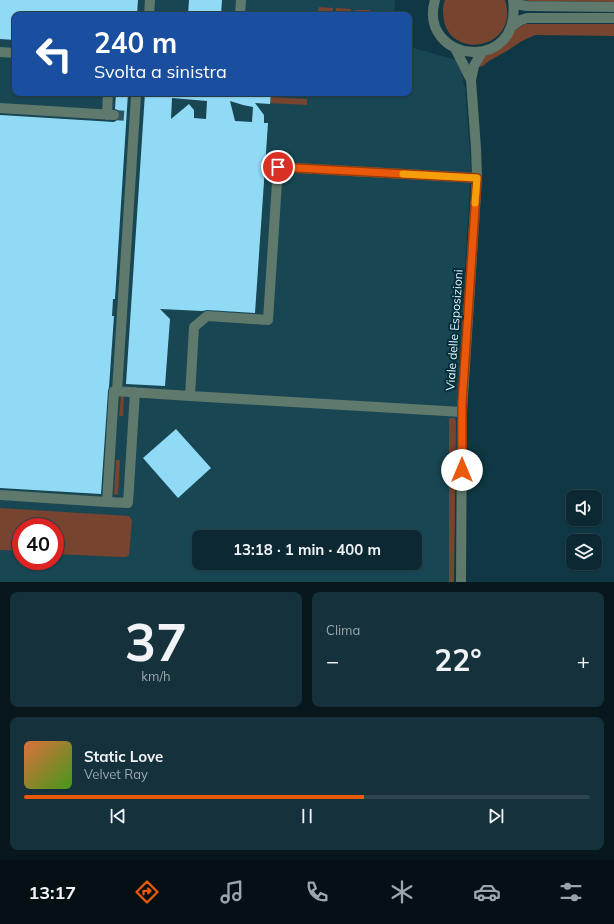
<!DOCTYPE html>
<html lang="it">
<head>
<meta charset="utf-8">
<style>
	body { margin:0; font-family:Mulish,sans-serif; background:#15313b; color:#f1f3f6; height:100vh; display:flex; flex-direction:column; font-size:15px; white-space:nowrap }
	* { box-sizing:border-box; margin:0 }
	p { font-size:13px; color:#9aa6ac }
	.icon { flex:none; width:22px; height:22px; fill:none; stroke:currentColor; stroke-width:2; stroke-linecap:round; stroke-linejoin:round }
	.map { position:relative; height:582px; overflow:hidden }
	.sheet { display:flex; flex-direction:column; gap:10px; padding:10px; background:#07171c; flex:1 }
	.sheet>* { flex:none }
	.banner { position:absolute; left:12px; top:12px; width:400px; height:84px; border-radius:8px; box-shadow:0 1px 3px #0004,0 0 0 1px #2c454e; background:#1a4fa0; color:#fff; overflow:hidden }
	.controls { position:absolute; left:566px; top:490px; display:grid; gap:8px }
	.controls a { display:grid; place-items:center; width:36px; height:36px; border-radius:8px; background:#0c2933; box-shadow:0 1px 3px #0004,0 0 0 1px #2c454e; font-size:20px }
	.speed { position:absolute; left:12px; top:518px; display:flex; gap:8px; font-size:20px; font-weight:700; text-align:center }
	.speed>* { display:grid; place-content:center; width:52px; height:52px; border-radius:50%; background:#0c2933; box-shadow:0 1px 3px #0004,0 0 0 1px #2c454e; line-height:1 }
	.speed .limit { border:6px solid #d22; background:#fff; color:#111 }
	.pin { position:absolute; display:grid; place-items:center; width:34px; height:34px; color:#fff; margin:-17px; border:2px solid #fff; border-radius:50%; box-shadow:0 1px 4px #0007 }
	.me { position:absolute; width:44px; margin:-22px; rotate:0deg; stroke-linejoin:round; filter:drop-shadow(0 0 3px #0008) }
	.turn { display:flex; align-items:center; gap:14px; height:84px; padding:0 16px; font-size:18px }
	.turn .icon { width:52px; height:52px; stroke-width:2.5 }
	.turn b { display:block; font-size:28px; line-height:34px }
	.big { font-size:30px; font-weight:700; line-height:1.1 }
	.sheet .widget { flex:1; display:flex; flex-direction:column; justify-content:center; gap:6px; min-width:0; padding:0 14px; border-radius:8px; background:#15313b }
	.sheet .dial { align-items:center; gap:0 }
	.dial b { font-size:52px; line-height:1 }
	.song { display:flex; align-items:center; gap:12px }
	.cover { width:48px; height:48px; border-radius:6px; background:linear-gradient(135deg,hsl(20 70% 55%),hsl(100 70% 35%)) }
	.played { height:4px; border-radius:2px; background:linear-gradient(90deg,#ea580c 60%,#2c454e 60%) }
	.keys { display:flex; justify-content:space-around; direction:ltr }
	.heat { display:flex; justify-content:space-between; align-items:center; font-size:22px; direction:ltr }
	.sheet .tiles { flex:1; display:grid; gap:10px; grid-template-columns:1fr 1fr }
	.widget:last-child { grid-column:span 2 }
	.trip { position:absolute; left:192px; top:530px; width:230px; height:40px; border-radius:8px; background:#0c2933; box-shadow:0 1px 3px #0004,0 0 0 1px #2c454e; font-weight:700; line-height:40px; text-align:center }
	.dock { display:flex; height:64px; justify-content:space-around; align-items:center; background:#051014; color:#9aa6ac }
	.dock .icon { width:28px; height:28px }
	.dock .active { color:#ea580c }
	.dock b { font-size:18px; color:#f1f3f6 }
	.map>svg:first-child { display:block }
	.built { fill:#184653; fill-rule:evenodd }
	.green { fill:#77442f }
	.building { fill:#91daf5; fill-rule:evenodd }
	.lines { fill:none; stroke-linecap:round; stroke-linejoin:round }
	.minor-tunnel { stroke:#2f5360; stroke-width:10; stroke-dasharray:10 5; stroke-linecap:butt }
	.minor { stroke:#5f796c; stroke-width:10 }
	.route-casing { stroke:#983908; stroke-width:10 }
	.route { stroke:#ea580c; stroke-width:7 }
	.slow { stroke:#f59e0b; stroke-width:7 }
	.labels { text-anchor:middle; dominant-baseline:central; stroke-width:4; stroke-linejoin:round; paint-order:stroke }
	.street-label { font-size:12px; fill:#dff4fc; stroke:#032d39 }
</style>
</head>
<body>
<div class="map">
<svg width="614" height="582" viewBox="0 0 614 582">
	<rect width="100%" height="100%" fill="#103744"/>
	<path class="built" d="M0,0H395L394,15H15V93H409V41H410L413,47L417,49L456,60L462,68L464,86H465L471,167L456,420L454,582H0ZM21,527H55V561H21ZM199,537H415V563H199Z"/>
	<path class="green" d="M445,0H505C520,48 453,61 444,21C443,14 442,7 445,0Z
		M524,0H614V2L529,1Z
		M319,7L333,8L332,15H317Z
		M336,8L351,9V13H355V10H370V15H374V11H379V15H336Z
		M525,24H614V36L535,35L522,41L507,51L489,61L483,66L477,67L484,56L502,47L515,30Z
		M271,97L307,99V105L267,103V100H271Z
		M121,396H124L123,416H119Z
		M451,418H455L456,422L454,582H449V419Z
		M116,460H120L118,495L114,494Z
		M0,508L129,516L132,520L129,555L126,557H119L55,554V527H21V551L0,550Z"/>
	<path class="building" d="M0,0H138L137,15H15V40L0,39Z
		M189,0H222L221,15H188Z
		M116,93H128L115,299H113L112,316H114L109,387L108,391L101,494L0,488V115L114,122L119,119L120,115L118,110L115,109Z
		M145,93H271L270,104L255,103L264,115V123H268L255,313L207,310L202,311L160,309L170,319L165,386L126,384ZM172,98L207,101L206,119L194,118V110L189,104L171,119ZM230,101L243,105L253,107L252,122L235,121Z
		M176,429L211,468L178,498L143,458Z"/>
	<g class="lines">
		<path class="minor-tunnel" d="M114,115L126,116"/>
		<path class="minor" d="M435,0C417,62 523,76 513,0
			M513,0L521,5L527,6L614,7
			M149,15L150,0
			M240,15L241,0
			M511,27L521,20L527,18H614
			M455,48L471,80
			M0,52L15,53
			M0,108L114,115
			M107,115L108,93
			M117,391L136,96
			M135,392L128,503L107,502L114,391L190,396L194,327L207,316L268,320L278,167L477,178
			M190,396L462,412
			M0,495L107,502
			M461,582L462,412L477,178L476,148L471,80L474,66L482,52"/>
	</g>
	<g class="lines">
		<defs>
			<path id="route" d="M278,167L477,178L462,404V470"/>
		</defs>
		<use href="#route" class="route-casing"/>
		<use href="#route" class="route"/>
		<path class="slow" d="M403,174L477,178L475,203"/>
	</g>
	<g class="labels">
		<g class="street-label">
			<text transform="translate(454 330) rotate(-86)">Viale delle Esposizioni</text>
		</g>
	</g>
</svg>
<div class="controls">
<a><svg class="icon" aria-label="sound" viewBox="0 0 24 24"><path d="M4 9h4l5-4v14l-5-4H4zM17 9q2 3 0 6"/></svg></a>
<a><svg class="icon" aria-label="layers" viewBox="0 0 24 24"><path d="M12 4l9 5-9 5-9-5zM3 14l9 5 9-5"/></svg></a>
</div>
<div class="speed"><div class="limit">40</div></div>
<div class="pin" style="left:278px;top:167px;background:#d93025"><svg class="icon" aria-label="arrive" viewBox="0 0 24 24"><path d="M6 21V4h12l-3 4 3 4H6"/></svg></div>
<svg class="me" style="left:462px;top:470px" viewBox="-20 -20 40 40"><circle r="19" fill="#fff"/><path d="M0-13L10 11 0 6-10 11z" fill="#ea580c"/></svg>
<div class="trip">13:18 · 1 min · 400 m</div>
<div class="banner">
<div class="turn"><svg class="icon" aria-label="left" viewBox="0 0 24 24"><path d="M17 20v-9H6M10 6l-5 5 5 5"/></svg><div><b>240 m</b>Svolta a sinistra</div></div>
</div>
</div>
<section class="sheet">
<div class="tiles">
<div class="widget dial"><b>37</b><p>km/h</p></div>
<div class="widget"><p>Clima</p>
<div class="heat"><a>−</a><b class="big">22°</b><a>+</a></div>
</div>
<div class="widget">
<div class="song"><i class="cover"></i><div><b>Static Love</b><p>Velvet Ray</p></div></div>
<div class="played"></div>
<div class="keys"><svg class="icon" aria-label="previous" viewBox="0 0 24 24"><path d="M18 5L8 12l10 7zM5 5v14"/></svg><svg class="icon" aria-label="pause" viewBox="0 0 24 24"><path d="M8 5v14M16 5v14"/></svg><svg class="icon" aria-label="next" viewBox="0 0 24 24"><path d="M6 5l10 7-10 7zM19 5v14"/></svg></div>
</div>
</div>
</section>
<nav class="dock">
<b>13:17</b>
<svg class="icon active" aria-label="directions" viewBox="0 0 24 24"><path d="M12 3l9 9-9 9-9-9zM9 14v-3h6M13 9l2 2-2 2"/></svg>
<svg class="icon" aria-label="music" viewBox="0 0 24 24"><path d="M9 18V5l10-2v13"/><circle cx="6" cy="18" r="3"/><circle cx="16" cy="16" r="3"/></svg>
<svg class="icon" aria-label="phone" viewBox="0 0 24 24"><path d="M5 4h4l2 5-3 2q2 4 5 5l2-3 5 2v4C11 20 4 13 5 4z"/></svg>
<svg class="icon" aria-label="climate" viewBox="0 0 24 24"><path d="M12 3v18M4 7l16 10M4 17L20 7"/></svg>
<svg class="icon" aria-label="car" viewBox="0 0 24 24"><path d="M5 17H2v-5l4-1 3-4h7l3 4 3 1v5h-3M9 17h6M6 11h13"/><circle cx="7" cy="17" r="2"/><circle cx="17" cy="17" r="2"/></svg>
<svg class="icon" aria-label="filters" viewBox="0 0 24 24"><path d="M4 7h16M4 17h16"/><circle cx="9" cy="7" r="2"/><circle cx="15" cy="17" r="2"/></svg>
</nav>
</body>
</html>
